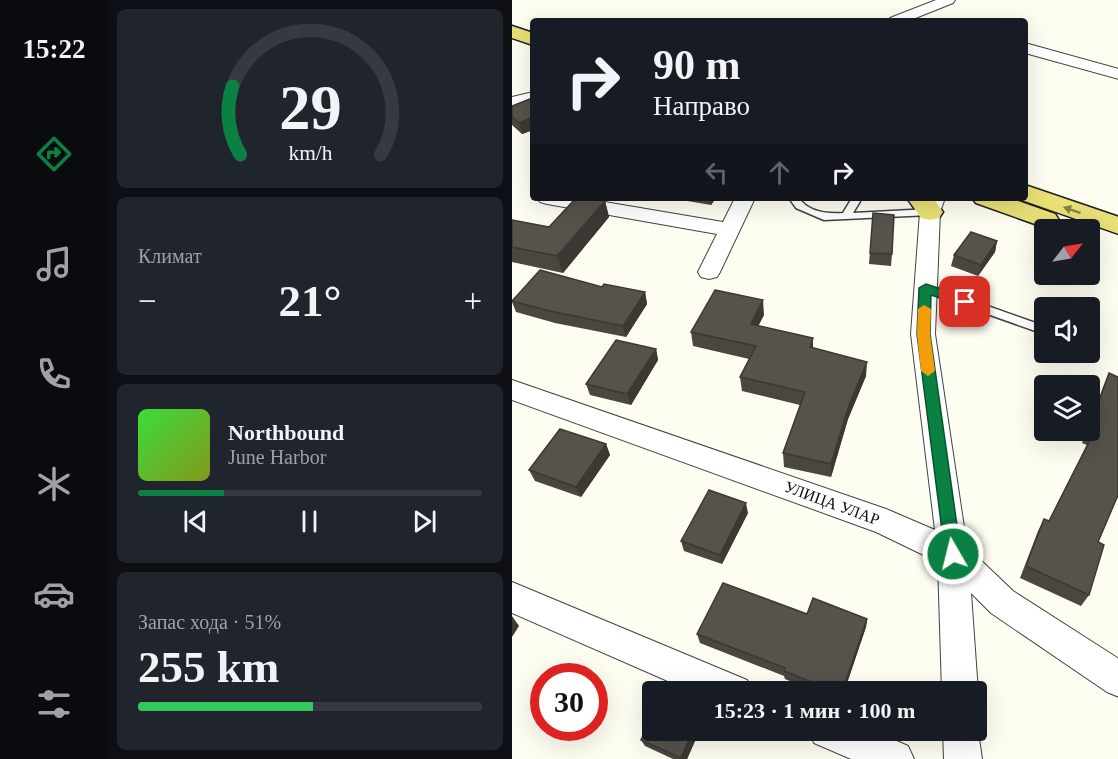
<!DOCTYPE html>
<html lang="ru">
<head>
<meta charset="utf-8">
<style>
	body { margin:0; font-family:"Times New Roman",serif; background:#20242c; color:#f1f3f6; height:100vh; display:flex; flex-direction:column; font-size:22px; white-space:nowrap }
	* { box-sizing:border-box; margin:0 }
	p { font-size:20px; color:#9ea1a6 }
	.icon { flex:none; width:33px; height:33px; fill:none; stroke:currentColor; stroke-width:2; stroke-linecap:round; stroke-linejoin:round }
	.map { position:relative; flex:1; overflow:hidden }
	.drawer { display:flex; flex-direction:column; gap:9px; padding:9px; background:#0d0f14; width:404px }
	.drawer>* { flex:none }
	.banner { position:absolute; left:18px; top:18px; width:498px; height:183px; border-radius:6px; box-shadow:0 6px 24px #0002; background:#171b24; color:#f1f3f6; overflow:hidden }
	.needle { width:39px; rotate:59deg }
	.tools { position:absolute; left:522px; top:219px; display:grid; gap:12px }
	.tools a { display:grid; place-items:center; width:66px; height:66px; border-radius:6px; background:#171b24; box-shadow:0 6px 24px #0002; font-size:30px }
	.speed { position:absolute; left:18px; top:663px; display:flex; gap:12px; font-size:30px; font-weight:700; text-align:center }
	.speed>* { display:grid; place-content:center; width:78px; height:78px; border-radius:50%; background:#171b24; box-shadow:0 6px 24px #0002; line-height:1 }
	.speed .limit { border:9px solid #d22; background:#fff; color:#111 }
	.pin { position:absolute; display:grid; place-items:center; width:51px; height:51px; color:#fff; margin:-26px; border-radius:12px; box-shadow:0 3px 9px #0006 }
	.me { position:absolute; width:66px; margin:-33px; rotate:352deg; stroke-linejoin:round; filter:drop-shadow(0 0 4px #0008) }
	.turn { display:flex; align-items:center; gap:21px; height:126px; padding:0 24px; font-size:27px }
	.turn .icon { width:78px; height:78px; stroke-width:2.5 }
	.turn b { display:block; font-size:42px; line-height:51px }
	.lanes { display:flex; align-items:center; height:57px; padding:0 24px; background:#0003; justify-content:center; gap:30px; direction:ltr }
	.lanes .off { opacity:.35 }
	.big { font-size:45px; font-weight:700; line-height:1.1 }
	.drawer .card { flex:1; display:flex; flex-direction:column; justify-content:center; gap:9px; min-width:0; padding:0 21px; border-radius:9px; background:#20242c }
	.drawer .dial { align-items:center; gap:0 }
	.dial svg { height:156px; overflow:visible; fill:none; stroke:#363941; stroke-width:7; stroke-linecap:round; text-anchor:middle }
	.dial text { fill:#f1f3f6; stroke:none }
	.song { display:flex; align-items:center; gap:18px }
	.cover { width:72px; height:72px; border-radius:9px; background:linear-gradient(135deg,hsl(120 70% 55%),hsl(70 70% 35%)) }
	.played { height:6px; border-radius:3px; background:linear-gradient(90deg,#0b8043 25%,#363941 25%) }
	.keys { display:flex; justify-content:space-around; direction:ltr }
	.heat { display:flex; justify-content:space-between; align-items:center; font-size:33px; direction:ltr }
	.charge { height:9px; border-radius:4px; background:linear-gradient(90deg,#34c759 51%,#363941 0) }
	.trip { position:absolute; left:130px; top:681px; width:345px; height:60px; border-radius:6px; background:#171b24; box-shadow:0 6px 24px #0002; font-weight:700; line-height:60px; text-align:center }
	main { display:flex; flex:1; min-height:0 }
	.tab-bar { display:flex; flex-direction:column; width:108px; justify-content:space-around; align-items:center; background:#090b0e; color:#9ea1a6 }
	.tab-bar .icon { width:42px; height:42px }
	.tab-bar .selected { color:#0b8043 }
	.tab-bar b { font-size:27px; color:#f1f3f6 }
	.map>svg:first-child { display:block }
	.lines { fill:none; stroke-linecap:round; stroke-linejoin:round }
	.service-casing { stroke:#424242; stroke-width:3 }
	.minor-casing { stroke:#424242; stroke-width:2 }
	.primary-casing { stroke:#202020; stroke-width:3 }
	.service { fill:#fff; fill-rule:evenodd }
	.minor { fill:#fff; fill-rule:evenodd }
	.primary { fill:#e9e077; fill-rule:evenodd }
	.wall { fill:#4a4741 }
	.shaded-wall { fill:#3c3935 }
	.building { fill:#56524c; stroke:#3c3935; stroke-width:1.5 }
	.oneway { fill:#878248 }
	.route { fill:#0b8043; stroke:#07532c; stroke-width:1.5 }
	.slow { fill:#f59e0b }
	.labels { text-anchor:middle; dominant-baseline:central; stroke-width:6; stroke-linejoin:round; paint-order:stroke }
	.street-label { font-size:16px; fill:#0f0f0f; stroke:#fff }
</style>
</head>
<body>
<main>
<nav class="tab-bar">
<b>15:22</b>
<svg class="icon selected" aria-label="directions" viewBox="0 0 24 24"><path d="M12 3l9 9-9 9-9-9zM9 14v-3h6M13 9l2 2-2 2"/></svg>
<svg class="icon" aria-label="music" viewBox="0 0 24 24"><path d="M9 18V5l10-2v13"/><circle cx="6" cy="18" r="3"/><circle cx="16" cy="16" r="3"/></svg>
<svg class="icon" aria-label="phone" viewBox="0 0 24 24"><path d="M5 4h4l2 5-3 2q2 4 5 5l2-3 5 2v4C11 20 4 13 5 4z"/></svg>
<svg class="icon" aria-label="climate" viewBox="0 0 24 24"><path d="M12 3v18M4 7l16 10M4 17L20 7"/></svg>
<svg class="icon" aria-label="car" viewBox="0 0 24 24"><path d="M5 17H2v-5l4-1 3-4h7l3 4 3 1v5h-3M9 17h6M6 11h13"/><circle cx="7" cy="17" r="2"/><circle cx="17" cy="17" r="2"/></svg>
<svg class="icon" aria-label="filters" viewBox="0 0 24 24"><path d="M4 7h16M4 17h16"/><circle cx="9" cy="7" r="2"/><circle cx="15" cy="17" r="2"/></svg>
</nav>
<section class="drawer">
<div class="card dial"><svg viewBox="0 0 100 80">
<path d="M14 69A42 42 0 1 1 86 69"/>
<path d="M14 69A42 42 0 0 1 10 34" stroke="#0b8043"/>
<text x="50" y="56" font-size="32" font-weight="700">29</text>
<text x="50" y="72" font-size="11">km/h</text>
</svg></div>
<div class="card"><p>Климат</p>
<div class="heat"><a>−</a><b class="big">21°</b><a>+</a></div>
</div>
<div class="card">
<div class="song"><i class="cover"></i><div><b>Northbound</b><p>June Harbor</p></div></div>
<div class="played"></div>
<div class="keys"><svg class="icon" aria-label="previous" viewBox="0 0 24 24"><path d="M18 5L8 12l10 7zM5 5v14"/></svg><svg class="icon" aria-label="pause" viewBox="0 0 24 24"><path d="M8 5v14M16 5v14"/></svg><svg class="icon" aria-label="next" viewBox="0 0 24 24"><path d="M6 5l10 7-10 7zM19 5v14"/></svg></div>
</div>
<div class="card"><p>Запас хода · 51%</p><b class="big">255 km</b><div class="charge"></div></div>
</section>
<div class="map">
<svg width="607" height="759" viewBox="0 0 607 759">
	<rect width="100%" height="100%" fill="#fdfdf2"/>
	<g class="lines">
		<defs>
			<path id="service" d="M277,198H287C296,212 315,214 331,213L340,198H350L341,213L418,209L423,212L418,215L312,220L284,208Z
				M414,284L532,326V334L410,291L409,288L410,285Z"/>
			<path id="minor" d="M424,0H443L441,3L396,21H376L378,18Z
				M513,43L607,69V79L513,53Z
				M21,92V102L0,107V97Z
				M25,198H69L211,222L223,198H243L208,272L205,277L197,279L189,277L186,272L205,234L35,204L28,202Z
				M413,198H433L428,212L423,334L455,547L501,591L607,659V697L595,692L479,613L459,593L466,692H430L426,562L364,532L0,400V380L374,509L423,530L399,334L408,212Z
				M0,582L235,680L240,692H181L0,613Z
				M465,725L470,759H432L431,730H465Z
				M297,730H360L396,746L402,759H339L302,743Z"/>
			<path id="primary" d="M0,26L21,33V45L0,38Z
				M513,185L607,217V234L504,198H513Z
				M395,198H421L431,212L427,218L418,220L409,218Z
				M460,198H498L543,214L547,220L543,226L534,228L464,203Z"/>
		</defs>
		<use href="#service" class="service-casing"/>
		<use href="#minor" class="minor-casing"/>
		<use href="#primary" class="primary-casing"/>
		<use href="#service" class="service"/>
		<use href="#minor" class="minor"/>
		<use href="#primary" class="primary"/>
	</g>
	<path class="wall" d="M21,102V130L10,134L0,125V106Z
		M158,198H204L199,205Z
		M93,201L97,217L51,273L0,262V220L37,227Z
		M361,213L380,254L379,266L357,264Z
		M485,241L483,252L466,276L439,266L442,255Z
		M90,287L133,292L135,304L114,337L43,323L4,312L0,302V300Z
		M252,315L246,326L301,348L354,376L336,419L319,477L272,467L271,453L288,405L230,391L228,377L237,359L181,346L179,332Z
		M144,349L146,360L119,405L78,395L74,384Z
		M597,373L586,542L577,595L569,606L508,578L526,531L532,519L537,521L575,445L570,443L575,430H578V424L591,387Z
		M94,444L98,455L69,497L23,481L17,470Z
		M236,513L210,564L172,551L169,541Z
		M295,614L355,619L354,627L332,692H304L273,679L272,676L188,643L185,634Z
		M141,730H188L175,759H161L133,746L129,740Z"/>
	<path class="shaded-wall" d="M21,117V130L10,134L7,123Z
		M198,198H204L199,205Z
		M93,201L97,217L51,273L45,256Z
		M485,241L483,252L466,276L469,265Z
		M133,292L135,304L114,337L111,326Z
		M251,300L252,315L240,338L239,324Z
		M301,338V352L298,347Z
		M144,349L146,360L119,405L115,394Z
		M355,362L354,376L336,419L319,477V464L337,405Z
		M94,444L98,455L69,497L64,487Z
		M234,503L236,513L210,564L208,555Z
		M0,616L7,626L0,637Z
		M355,619L354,627L332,692H330Z
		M181,730H188L175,759H170L169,758Z"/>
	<path class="building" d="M18,99L21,102V117L7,123L0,117V106Z
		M64,198H76L93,201L45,256L0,247V220L37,227Z
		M361,213L382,215L380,254L358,253Z
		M459,232L485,241L469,265L442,255Z
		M28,270L90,287L92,284L133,292L111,326L38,311L0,301Z
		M203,290L251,300L239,324L301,338L298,347L355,362L337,405L319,464L271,453L293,392L228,377L244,346L179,332Z
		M104,340L144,349L115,394L74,384Z
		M597,373L606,377V495L586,542L592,545L577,595L514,566L532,519L537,521L582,432L578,430V427Z
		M48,429L94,444L64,487L17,470Z
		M197,490L234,503L208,555L169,541Z
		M211,583L295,614L301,598L355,619L330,692H324L272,671L273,668L185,634Z
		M157,684L175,692H153Z
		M141,715V730H181L169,758L129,740Z"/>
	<defs><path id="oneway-solid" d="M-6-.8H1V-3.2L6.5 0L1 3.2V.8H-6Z" transform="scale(1.5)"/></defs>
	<use class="oneway" href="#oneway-solid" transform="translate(560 210) rotate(-161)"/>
	<path class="route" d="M414,284L458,299L459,302L453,306L419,295L418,334L449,554L447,560L441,562L435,560L433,554L405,334L407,288Z"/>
	<path class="slow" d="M412,305L419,309L418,334L423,371L416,376L409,371L405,334L406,309Z"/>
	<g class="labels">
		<g class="street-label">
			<text transform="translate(320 503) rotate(20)">УЛИЦА УЛАР</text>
		</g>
	</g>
</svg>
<div class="tools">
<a><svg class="needle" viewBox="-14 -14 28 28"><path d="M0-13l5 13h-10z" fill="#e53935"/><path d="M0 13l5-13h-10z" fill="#9ea1a6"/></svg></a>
<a><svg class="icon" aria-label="sound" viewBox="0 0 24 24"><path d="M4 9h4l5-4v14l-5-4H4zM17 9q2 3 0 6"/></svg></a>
<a><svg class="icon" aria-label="layers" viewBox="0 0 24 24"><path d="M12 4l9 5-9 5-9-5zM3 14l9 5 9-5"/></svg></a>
</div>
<div class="speed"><div class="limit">30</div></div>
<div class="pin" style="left:453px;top:302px;background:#d93025"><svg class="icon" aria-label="arrive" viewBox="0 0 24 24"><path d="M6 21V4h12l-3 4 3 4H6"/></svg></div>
<svg class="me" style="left:441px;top:554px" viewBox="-20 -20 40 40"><circle r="17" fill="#0b8043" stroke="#fff" stroke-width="3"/><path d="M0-11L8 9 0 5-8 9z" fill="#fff"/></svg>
<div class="trip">15:23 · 1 мин · 100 m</div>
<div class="banner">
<div class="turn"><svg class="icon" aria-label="right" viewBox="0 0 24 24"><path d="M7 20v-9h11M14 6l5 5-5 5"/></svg><div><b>90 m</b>Направо</div></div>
<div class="lanes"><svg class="icon off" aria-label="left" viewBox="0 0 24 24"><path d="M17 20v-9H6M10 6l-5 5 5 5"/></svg><svg class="icon off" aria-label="ahead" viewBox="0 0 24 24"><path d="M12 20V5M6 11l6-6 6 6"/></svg><svg class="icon" aria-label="right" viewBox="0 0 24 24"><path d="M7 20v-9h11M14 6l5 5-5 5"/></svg></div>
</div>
</div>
</main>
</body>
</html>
